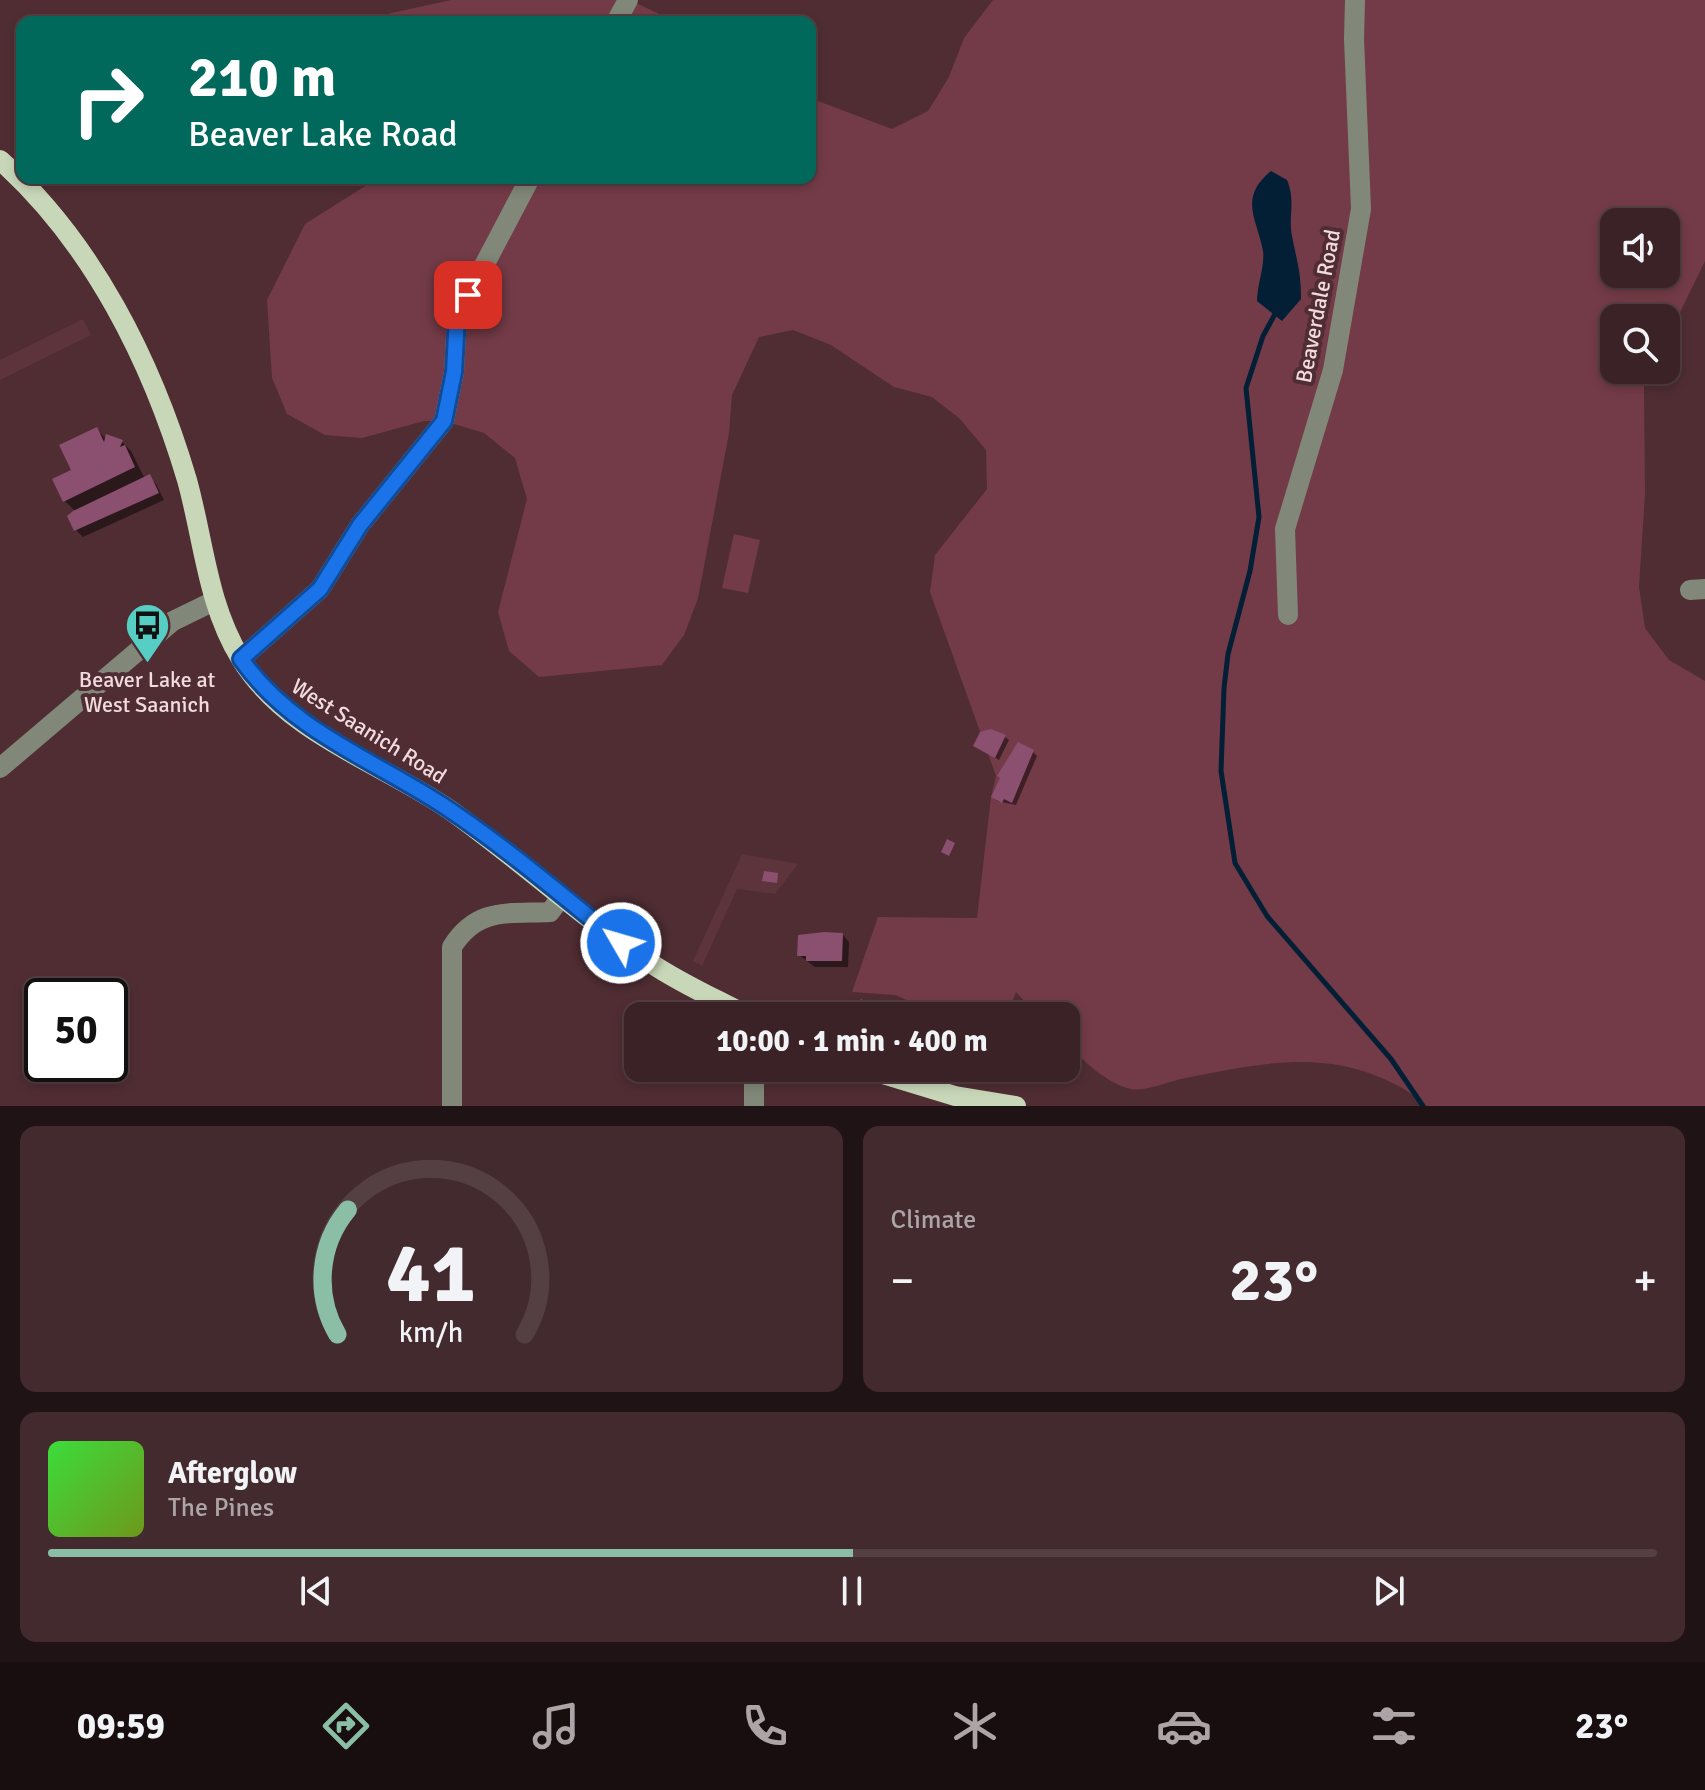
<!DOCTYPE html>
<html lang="en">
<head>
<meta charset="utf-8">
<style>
	body { margin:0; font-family:Signika,sans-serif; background:#422a2e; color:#f1f3f6; height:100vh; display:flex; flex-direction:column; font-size:30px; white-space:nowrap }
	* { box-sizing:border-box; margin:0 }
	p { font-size:26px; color:#aca4a7 }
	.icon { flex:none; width:44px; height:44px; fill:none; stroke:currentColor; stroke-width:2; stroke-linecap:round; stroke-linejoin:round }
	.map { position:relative; height:1106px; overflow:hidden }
	.side { display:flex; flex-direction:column; gap:20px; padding:20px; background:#201315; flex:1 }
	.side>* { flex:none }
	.banner { position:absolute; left:16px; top:16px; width:800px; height:168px; border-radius:16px; box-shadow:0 4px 12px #0003,0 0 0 2px #543f43; background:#00695c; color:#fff; overflow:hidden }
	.controls { position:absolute; left:1600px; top:208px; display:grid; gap:16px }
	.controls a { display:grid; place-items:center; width:80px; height:80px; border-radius:16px; background:#3b2226; box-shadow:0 4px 12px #0003,0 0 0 2px #543f43; font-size:40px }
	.speed { position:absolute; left:24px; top:978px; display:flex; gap:16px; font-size:40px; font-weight:700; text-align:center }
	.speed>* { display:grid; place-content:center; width:104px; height:104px; border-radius:50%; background:#3b2226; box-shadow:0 4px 12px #0003,0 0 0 2px #543f43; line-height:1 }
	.speed .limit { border:4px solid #111; border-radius:12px; background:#fff; color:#111 }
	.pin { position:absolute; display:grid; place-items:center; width:68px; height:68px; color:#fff; margin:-34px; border-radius:16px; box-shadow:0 4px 12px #0006 }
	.me { position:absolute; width:88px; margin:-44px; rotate:308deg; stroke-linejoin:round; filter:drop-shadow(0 0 6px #0008) }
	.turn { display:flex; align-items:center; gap:28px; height:168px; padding:0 40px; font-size:36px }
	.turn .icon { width:104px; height:104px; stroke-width:2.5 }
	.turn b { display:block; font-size:56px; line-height:68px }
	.big { font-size:60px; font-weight:800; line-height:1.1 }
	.side .tile { flex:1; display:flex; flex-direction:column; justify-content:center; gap:12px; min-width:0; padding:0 28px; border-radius:16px; background:#422a2e }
	.side .dial { align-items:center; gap:0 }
	.dial svg { height:208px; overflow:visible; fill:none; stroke:#543f43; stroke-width:7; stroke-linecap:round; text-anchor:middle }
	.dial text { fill:#f1f3f6; stroke:none }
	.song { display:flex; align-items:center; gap:24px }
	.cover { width:96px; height:96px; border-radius:12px; background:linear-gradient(135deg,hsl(120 70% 55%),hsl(80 70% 35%)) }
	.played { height:8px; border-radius:4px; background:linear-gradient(90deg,#8abfa5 50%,#543f43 50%) }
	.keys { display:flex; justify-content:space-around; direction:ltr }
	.heat { display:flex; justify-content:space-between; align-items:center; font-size:44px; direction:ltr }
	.side .tiles { flex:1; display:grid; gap:20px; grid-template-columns:1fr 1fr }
	.tile:last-child { grid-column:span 2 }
	.trip { position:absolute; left:624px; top:1002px; width:456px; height:80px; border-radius:16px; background:#3b2226; box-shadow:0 4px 12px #0003,0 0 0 2px #543f43; font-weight:800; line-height:80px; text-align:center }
	.tabs { display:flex; height:128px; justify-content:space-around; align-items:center; background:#180e0f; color:#aca4a7 }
	.tabs .icon { width:56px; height:56px }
	.tabs .on { color:#8abfa5 }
	.tabs b { font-size:36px; color:#f1f3f6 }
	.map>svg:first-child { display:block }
	.built { fill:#5e343c }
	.green { fill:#733b47; fill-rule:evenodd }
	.water { fill:#031f35 }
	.shadow { fill:#0007 }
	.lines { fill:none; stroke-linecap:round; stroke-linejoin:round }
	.stream { stroke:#031f35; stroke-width:5 }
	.building { fill:#8b4f6f }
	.minor { stroke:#818879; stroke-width:20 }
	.major { stroke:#c9d7b9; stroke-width:20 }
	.route-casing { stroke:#114b97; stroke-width:20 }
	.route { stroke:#1a73e8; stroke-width:14 }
	.labels { text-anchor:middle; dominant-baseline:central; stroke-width:8; stroke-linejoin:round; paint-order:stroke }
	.street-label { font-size:22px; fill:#f1dbde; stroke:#4f2d33 }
	.poi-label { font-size:22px; fill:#f1dbde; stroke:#4f2d33 }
</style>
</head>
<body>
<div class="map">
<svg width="1705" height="1106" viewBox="0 0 1705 1106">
	<rect width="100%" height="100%" fill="#4f2d33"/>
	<path class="built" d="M83,319L91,335L0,380V360Z
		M742,854L798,864L775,894L737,889L702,966L693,961Z"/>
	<path class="green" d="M451,0H630L676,22H351Z
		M993,0H1705V261L1666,341V318H1614V370H1652L1644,387L1645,494L1639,587L1645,628L1669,660L1705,681V1106H1423C1412,1091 1400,1087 1384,1079C1318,1049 1253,1065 1185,1078C1170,1081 1145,1092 1131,1089C1105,1083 1085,1061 1066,1044V1016H1038L1016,992L1007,1016H941L932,1013L931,1016H914L913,1003L895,995L852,992L878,917L977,918L991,797L996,776L930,592L935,555L987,489L986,450L960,419L932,397L894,387L831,345L793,330L759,337L732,395L729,433L698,598L684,635L662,665L539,677L509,651L498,612L527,499L515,458L484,433L444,421H424L362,438L325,435L287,414L272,378L267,300L305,224L378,178H810V98L892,129L928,111L949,77L964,38ZM1614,222H1666V274H1614Z
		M734,534L760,540L748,593L722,588Z"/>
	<path class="water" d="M1271,171L1287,180C1296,202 1288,215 1292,236C1297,262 1301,271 1301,299L1282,321L1257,301C1257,285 1265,266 1263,251C1257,219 1238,198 1271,171Z"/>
	<path class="shadow" d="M96,429L107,440L122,442L131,451L145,479L149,477L156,484L164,500L83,537L76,530L77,513L65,501L74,471Z
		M1004,736L1009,740L999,760L976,746Z
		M1033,752L1037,756L1016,805L997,801L993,796Z
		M843,935L849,942L848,967H815L799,955Z"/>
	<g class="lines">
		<path class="stream" d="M1275,314L1263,336L1246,388L1259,517L1250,571L1228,654L1224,688L1221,771L1235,863L1267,916L1391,1059L1423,1106"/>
	</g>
	<path class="building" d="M97,427L104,442L106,434L123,440L120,447L125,445L135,467L63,502L52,479L71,470L59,445Z
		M150,474L159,493L74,531L67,516L73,511Z
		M991,729L1006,735L995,758L973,746L980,732Z
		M1018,742L1034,750L1012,803L1004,799L1002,803L991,797L1000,778L997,776Z
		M947,839L955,843L949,856L941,852Z
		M764,871L778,873L777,883L762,881Z
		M824,932L843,933L842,961H806V956H797L798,935Z
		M861,999L888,1014L892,1007L906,1011L904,1016H854Z"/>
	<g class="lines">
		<path class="minor" d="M616,22L628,0
			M1690,590L1705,589
			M1288,615L1285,529L1333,370L1361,209L1354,39L1355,0
			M241,659L320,589L360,525L444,421L454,372L457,317L530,178
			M0,768L173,621L214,601
			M754,1068V1106
			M452,1106V947C477,907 508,914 550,912L562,896"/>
		<path class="major" d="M0,160C93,243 152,362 187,480C204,541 207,604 241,659C287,734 380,762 450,810C519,859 581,917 652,964C682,984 716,999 748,1016
			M863,1068L955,1096L1016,1106"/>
	</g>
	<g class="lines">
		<defs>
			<path id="route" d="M468,295L457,317L454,372L444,421L360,525L320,589L241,659C292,732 375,760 447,808C508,849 564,897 621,943"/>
		</defs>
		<use href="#route" class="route-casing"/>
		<use href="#route" class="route"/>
	</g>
	<defs>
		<symbol id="bus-pin" viewBox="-11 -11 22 30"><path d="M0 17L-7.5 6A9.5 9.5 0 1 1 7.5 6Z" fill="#56cec3" stroke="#4f2d33"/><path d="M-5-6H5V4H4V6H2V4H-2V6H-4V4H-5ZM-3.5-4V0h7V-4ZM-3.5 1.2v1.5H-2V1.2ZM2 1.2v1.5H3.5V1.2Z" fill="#111"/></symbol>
	</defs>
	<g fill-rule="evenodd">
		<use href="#bus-pin" x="122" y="600" width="51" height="69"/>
	</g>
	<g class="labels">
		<g class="street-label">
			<text transform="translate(1318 306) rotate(-79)">Beaverdale Road</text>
			<text transform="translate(369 731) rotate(32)">West Saanich Road</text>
		</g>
		<g class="poi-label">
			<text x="147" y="679">Beaver Lake at<tspan x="147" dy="25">West Saanich</tspan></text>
		</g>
	</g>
</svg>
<div class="controls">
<a><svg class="icon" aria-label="sound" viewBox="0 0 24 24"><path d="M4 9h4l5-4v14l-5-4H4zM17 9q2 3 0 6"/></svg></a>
<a><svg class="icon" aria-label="search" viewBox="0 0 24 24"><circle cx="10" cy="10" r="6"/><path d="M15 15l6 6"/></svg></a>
</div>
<div class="speed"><div class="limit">50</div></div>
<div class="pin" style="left:468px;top:295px;background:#d93025"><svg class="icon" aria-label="arrive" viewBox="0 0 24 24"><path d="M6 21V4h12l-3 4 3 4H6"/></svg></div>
<svg class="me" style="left:621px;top:943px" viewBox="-20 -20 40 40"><circle r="17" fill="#1a73e8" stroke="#fff" stroke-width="3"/><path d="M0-11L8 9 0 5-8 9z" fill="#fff"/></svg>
<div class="trip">10:00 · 1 min · 400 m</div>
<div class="banner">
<div class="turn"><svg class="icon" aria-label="right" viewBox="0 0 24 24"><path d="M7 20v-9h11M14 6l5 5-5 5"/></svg><div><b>210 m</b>Beaver Lake Road</div></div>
</div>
</div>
<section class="side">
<div class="tiles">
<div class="tile dial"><svg viewBox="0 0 100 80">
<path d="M14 69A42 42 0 1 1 86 69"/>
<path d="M14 69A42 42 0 0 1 18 21" stroke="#8abfa5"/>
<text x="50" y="56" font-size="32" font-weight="700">41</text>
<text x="50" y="72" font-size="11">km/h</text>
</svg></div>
<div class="tile"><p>Climate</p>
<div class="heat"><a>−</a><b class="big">23°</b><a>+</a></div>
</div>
<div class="tile">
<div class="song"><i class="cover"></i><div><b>Afterglow</b><p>The Pines</p></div></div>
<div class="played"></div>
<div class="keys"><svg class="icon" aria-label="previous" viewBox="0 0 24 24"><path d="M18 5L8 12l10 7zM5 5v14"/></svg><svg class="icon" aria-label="pause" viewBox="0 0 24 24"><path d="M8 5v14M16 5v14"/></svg><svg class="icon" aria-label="next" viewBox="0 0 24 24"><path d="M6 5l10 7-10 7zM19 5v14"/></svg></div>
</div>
</div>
</section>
<nav class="tabs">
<b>09:59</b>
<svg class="icon on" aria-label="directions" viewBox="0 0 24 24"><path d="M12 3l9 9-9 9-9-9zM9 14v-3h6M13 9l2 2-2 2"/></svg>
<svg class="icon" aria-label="music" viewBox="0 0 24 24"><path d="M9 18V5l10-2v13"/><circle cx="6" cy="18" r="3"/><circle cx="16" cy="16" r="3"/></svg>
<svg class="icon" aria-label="phone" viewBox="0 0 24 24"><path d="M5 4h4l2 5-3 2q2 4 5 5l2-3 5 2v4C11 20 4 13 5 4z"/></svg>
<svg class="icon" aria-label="climate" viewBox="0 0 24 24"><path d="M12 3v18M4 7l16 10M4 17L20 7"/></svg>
<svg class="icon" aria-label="car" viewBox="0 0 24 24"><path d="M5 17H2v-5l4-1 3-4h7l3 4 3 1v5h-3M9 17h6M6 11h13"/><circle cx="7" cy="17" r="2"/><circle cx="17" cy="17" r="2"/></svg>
<svg class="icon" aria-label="filters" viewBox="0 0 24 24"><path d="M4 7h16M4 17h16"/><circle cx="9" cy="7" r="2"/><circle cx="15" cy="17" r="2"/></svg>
<b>23°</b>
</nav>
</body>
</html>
